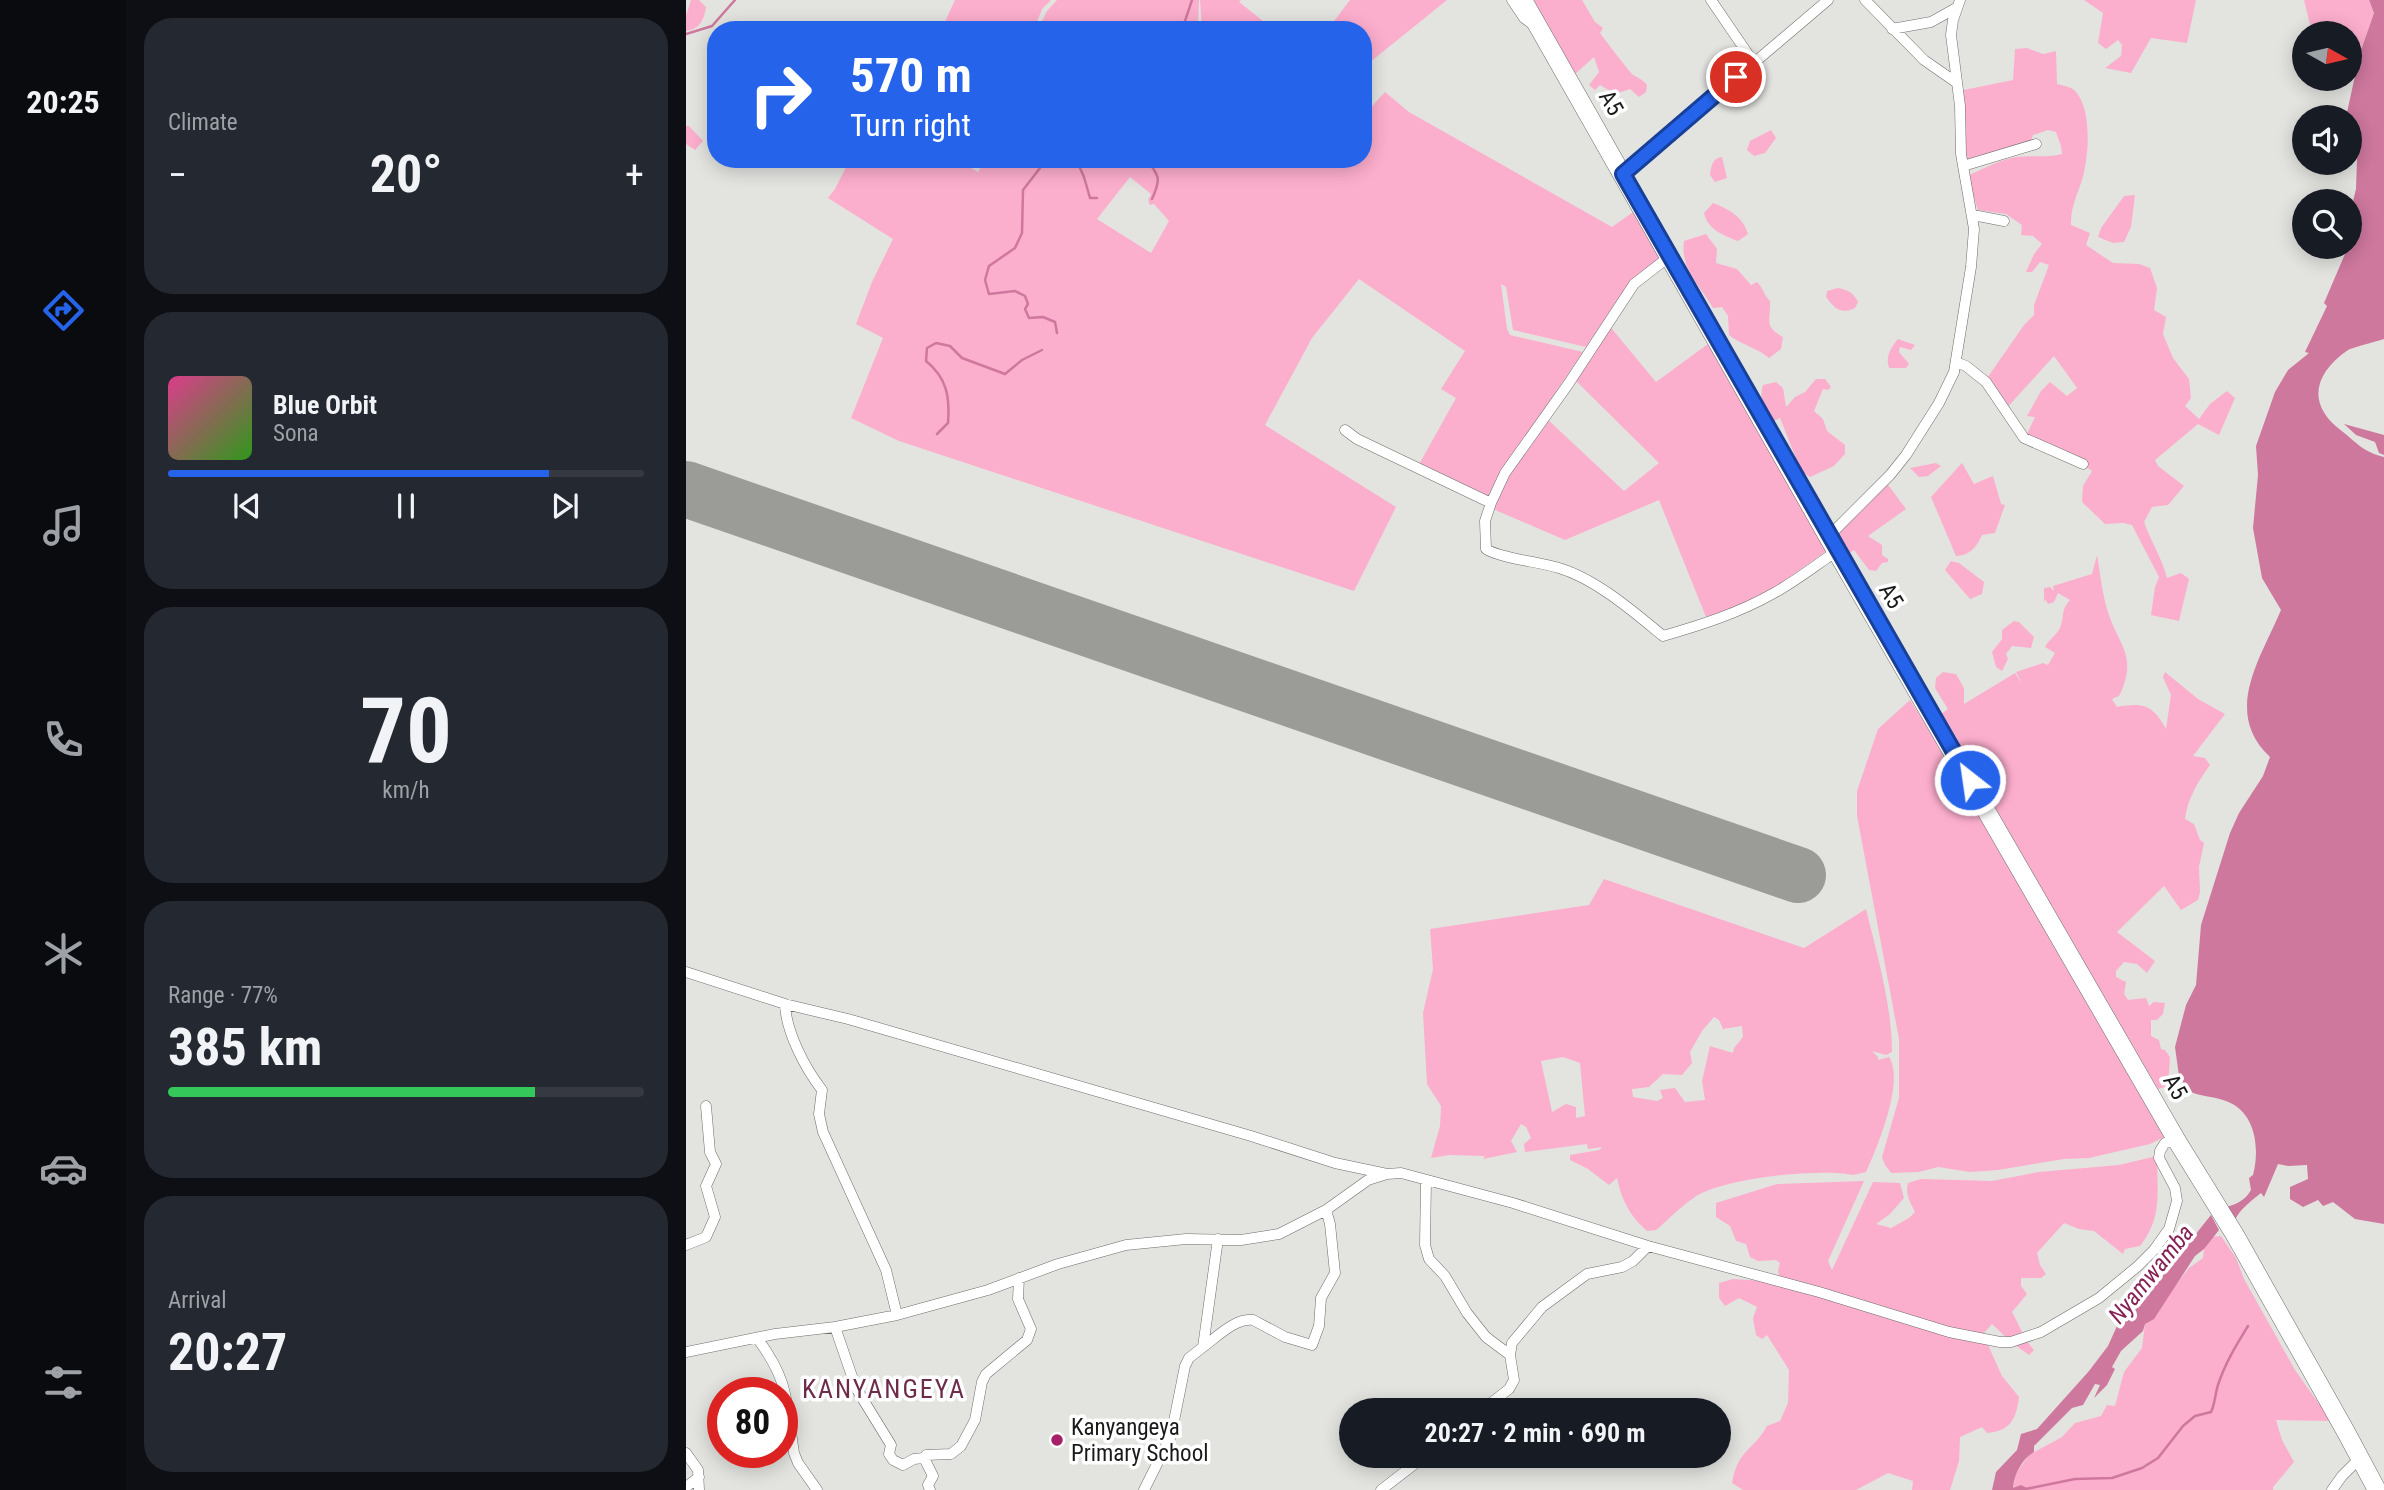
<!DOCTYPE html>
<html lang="en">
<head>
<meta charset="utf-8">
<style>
	body { margin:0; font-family:"Roboto Condensed",sans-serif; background:#242831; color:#f1f3f6; height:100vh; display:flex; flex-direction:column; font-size:26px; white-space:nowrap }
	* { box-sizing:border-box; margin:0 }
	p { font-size:23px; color:#9ea1a6 }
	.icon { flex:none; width:38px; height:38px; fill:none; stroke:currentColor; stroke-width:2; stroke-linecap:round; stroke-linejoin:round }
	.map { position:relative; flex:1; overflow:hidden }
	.drawer { display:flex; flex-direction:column; gap:18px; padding:18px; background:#0d0f14; width:560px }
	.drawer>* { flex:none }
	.hud { position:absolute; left:21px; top:21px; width:665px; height:147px; border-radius:28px; box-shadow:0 4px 18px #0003; background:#2563eb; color:#fff; overflow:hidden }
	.needle { width:46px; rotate:98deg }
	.fabs { position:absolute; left:1606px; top:21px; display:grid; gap:14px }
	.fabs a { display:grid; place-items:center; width:70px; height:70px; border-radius:50%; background:#171b24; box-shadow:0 4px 18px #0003; font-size:35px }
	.speed { position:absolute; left:21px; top:1377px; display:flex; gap:14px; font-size:35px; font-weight:700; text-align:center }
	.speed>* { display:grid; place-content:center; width:91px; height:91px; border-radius:50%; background:#171b24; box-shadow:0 4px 18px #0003; line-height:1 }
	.speed .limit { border:10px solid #d22; background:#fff; color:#111 }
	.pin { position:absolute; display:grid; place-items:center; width:60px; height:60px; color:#fff; margin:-30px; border:4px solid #fff; border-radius:50%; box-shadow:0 2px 7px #0007 }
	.me { position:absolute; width:77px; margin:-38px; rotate:330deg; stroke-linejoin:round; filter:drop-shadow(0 0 5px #0008) }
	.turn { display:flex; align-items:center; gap:24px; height:147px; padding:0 28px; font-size:32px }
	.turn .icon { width:91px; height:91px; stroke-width:2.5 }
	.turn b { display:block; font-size:49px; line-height:60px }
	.big { font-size:52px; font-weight:700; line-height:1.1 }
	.drawer .widget { flex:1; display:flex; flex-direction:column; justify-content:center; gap:10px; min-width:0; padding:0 24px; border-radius:28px; background:#242831 }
	.drawer .dial { align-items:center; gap:0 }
	.dial b { font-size:91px; line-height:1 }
	.song { display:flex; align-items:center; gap:21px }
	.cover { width:84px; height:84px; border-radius:10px; background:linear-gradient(135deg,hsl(330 70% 55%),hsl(110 70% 35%)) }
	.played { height:7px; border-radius:4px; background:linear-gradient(90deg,#2563eb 80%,#363941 80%) }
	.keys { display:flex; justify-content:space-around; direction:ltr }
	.heat { display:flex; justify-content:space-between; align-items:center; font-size:38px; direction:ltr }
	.charge { height:10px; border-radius:5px; background:linear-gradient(90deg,#34c759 77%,#363941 0) }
	.trip { position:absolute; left:653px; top:1398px; width:392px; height:70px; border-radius:35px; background:#171b24; box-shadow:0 4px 18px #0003; font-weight:700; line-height:70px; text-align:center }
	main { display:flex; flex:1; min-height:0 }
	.tab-bar { display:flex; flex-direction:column; width:126px; justify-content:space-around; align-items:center; background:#090b0e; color:#9ea1a6 }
	.tab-bar .icon { width:49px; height:49px }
	.tab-bar .on { color:#2563eb }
	.tab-bar b { font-size:32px; color:#f1f3f6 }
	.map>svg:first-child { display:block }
	.green { fill:#fcaecd; fill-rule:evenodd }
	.water { fill:#ce789d }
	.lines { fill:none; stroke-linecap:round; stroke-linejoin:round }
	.stream { stroke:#ce789d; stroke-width:2.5 }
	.runway { stroke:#9b9c98; stroke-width:56 }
	.street-casing { stroke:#6c6d69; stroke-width:11 }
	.highway-casing { stroke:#6c6d69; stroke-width:19 }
	.street { stroke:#fff; stroke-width:10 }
	.highway { stroke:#fff; stroke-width:18 }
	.route-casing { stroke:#184099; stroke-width:18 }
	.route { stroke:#2563eb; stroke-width:12 }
	.poi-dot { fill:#a61f68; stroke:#fff; stroke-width:2.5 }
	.labels { text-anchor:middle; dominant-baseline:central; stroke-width:7; stroke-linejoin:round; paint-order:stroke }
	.street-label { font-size:23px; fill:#191a18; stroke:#fff }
	.poi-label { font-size:23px; fill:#191a18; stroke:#fff; text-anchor:start }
	.water-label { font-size:24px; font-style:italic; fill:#862155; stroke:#fff }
	.quarter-label { font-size:26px; letter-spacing:2px; fill:#6d2c4a; stroke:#fff }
</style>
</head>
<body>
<main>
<nav class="tab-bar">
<b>20:25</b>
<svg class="icon on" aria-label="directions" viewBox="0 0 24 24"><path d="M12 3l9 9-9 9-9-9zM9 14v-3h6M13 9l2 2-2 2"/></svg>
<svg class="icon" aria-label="music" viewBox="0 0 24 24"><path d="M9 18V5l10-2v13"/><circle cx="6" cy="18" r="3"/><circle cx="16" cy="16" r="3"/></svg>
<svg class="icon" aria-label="phone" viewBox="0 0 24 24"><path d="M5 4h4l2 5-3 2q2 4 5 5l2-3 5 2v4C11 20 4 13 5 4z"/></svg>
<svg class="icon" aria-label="climate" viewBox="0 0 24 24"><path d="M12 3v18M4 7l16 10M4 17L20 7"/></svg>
<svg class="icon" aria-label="car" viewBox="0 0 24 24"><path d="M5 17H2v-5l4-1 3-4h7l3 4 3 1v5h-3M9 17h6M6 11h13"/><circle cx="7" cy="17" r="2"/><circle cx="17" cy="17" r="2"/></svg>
<svg class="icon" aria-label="filters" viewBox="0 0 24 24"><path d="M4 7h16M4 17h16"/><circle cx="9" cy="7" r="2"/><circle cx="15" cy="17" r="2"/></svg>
</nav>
<section class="drawer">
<div class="widget"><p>Climate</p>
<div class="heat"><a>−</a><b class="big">20°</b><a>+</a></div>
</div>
<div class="widget">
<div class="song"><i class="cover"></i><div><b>Blue Orbit</b><p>Sona</p></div></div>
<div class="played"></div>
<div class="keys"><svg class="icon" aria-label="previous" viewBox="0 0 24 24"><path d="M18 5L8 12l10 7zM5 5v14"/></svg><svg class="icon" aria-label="pause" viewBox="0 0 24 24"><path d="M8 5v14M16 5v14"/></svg><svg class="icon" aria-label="next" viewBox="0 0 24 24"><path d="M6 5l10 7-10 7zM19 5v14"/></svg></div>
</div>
<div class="widget dial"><b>70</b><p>km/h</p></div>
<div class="widget"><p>Range · 77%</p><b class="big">385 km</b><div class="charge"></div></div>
<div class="widget"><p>Arrival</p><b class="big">20:27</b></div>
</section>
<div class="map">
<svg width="1698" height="1490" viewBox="0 0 1698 1490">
	<rect width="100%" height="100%" fill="#e3e4e0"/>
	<path class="green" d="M5,0H13L20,7C18,20 14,29 0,31V16Z
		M269,0H365L356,9L351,22L354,30H255Z
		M371,0H513L512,30H357L355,23L361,11Z
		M514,0H555L553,2L577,21H580L587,30H516Z
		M664,0H761L678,67L677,30H634L648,21Z
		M845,0H896L909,22L917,28L914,33C918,39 943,71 947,75C953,78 957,80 961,85L960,92L953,97L944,89L929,94L914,85L909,90L903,85L913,72L908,57L888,75Z
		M1398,0H1510L1501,43L1465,38L1445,73L1419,68L1435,56L1436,45L1432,40L1420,49L1412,43L1417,13Z
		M1618,0H1683L1688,13L1674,53L1664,47V33H1660L1649,23L1633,30L1630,33H1626Z
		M1341,48L1357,54L1370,51L1371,84C1376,85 1383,87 1387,89C1405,104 1403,147 1399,167C1396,188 1384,203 1385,225L1404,233L1400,245L1427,263L1453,264L1464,268L1471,288L1468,310L1480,317L1477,334L1487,358L1503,379L1505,398L1499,406L1513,419L1524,404L1541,391L1549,398L1533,435L1512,424L1469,460L1472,466L1498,486L1482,505L1466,507L1458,522C1465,542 1476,558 1481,578L1495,573L1503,579L1493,621L1465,615L1469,587L1473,577L1446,525L1437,523L1419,524L1396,502L1397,486L1406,471L1390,460L1340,436L1349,417L1341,416L1355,391L1364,382L1381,396L1391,388L1368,356L1318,411L1297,384L1338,325L1348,315V305L1363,265L1354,262L1346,272H1340L1348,254L1356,244L1347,236L1335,235L1336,225L1320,214L1292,210L1281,176C1297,169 1313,160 1330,157C1345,155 1360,158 1376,154L1375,146L1370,132L1362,130L1347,135L1345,140L1340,144L1279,163L1273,91L1327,80L1329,49Z
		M699,92L723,112L926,227L950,210L978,257L945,280L900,347L827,330L820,287L815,284L821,329L824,335L897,352L810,480L801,501L731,468L770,398L755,389L779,351L673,279L626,338L579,425L710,507L668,591L213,441L165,418L197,338L170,324L186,282L207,239L142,198L149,189L164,159H269L292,172L300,159H515L518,163L523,159H677V116ZM444,177L465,194L462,200L464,205L468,204L483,221L465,253L411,219Z
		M0,126H3L17,141L9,150L0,144Z
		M1085,130L1090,138L1079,153L1068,156L1061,150L1064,141Z
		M1036,157L1041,178L1029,182L1024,175C1025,167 1026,158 1036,157Z
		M1449,195L1445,227L1438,242L1427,243L1412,237L1415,228L1438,196Z
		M1027,203C1043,209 1057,217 1062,234L1052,241C1037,235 1022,230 1018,213Z
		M1020,234L1031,249L1030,263L1051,269L1065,285L1071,282C1077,288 1078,295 1084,301C1085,320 1077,326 1097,337L1095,349L1083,358C1071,348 1056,345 1043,335L1042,316L1036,307L1027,308C1014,285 994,269 998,241Z
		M1152,288C1162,290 1167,292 1172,302L1169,308C1155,315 1148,308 1140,297L1141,291Z
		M921,323L970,382L1026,341L1140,544L1139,552L1084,591L1054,605L1020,617L973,500L879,540L807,509L818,481L860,418L938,491L973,463L884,375Z
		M1212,339L1229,345L1225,350L1214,347L1213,352L1223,364L1220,368H1203C1199,357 1205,347 1212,339Z
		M1130,379H1139L1145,387L1142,390L1137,389L1128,411L1137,419L1141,431L1159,445V454L1148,466L1124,477L1115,471L1094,418L1088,421C1077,410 1073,400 1077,385L1090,382L1097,388L1100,407L1109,397L1119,392Z
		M1250,463L1255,466L1242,476L1233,477L1224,468Z
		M1276,463L1288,484L1307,476L1315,504L1319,505L1309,533L1296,535C1291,547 1283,556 1270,556L1245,497Z
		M1200,482L1220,509L1182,536L1196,545V555L1202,559V562L1196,563L1190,571L1183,570L1168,550L1164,553L1150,533Z
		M1411,555C1414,572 1416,592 1421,609C1432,646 1453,655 1433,696L1426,699L1431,707C1459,702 1467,706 1480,729L1485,695L1477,677L1479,672L1512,699L1539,714L1507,756L1519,758L1524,765C1512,781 1501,800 1499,819L1508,824L1514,840L1518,843L1513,867L1514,892L1512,900L1495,910L1478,886L1431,932L1469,961L1461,973L1451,964L1438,962L1430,971V977L1440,982L1438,994L1442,1000L1460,998L1463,1006L1468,1002L1479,1003L1477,1014L1471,1020H1465V1036L1473,1040L1475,1049L1479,1050L1484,1057L1482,1086L1472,1089L1388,946L1383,942C1342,865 1297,791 1255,714L1262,709L1249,688L1250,678L1257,672L1270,674L1278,688V704L1329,673L1336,684L1330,672L1357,663L1362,665L1369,653L1359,647C1363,639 1371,635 1374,628C1379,617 1374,611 1384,600L1372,593L1368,602L1362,604L1359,599L1358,603V588L1364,587L1368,591L1367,586L1406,574Z
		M1265,561L1273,563L1298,582L1296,594L1284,599L1259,570Z
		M1328,621L1333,622L1348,637L1345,648L1326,646L1320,654L1322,659L1316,671L1310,667L1306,652L1316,639V630Z
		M1224,700L1290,804L1350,915L1378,958L1401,1003L1482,1135L1464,1144L1403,1158L1378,1159L1312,1170L1284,1172L1252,1167L1233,1172L1205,1173L1199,1165L1196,1157L1213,1098V1039L1171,816V791L1192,729Z
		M918,879L1118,948L1180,909C1191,954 1206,1006 1206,1052L1200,1055L1186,1051L1192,1057V1060L1203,1057C1219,1081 1191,1148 1180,1172L1167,1175C1132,1168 1043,1178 1012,1195C997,1204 983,1219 970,1230L961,1231C944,1216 936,1201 931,1178L923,1185L902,1169L884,1160V1155L913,1150L916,1147L902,1149L901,1144L839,1152L838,1144L845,1138L840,1127L835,1124L825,1141L831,1152L797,1159L799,1156L763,1155L745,1158L754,1126L755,1106L741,1084L737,1013L747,969L744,929L903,905ZM1028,1017L1033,1020L1037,1029L1056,1026L1057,1037L1048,1048L1047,1053L1024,1046L1016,1081L1019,1100L999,1102L989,1088L974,1090L977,1098L971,1101L947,1097L946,1089L963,1087L977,1074L996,1075L1006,1063L1004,1052L1016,1031ZM877,1057L894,1063L899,1116L890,1118V1107L880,1104L866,1112L855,1061Z
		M1471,1156C1471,1190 1477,1218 1454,1246L1439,1249L1437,1254L1408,1231L1393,1229L1378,1223L1351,1253L1354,1265L1360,1274L1355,1278H1335V1286L1341,1294L1326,1312C1334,1326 1337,1338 1348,1350L1343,1355L1325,1342L1306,1324L1297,1334L1316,1376L1333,1397C1330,1420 1324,1431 1301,1433L1296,1427L1274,1437L1273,1461L1264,1490H1226L1227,1481L1202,1473L1170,1490H1057L1046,1483C1052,1449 1067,1451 1081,1426L1094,1421L1102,1403L1103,1370L1081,1335L1076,1339L1070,1335L1067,1318L1071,1307L1053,1298L1039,1306L1033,1298V1283L1047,1279L1094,1282L1092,1271L1094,1263L1090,1260L1072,1261L1064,1257L1060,1244L1050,1241L1044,1226L1030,1217V1203L1091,1184L1178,1181L1142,1261L1146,1270L1187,1182L1214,1183L1218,1198L1204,1214L1190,1224L1205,1228L1223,1218L1229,1212C1224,1202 1219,1194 1222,1183L1235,1179L1306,1181L1353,1172L1433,1165Z
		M1535,1236L1550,1258L1558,1279L1609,1370L1633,1404L1648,1421L1590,1420L1596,1440L1608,1462L1587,1487V1490H1340L1341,1488H1327L1330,1473L1343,1455L1376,1437L1389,1423L1415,1416L1421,1405L1429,1406L1438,1372L1456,1348L1459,1324L1503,1268L1517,1258L1518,1249L1526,1237Z"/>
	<path class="water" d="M1683,0H1698V339C1689,342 1668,347 1662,350C1626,375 1621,406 1657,432C1673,445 1678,452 1698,457V1224L1669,1219L1647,1202L1637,1206L1632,1200L1617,1207L1604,1199V1187L1622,1179L1621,1165L1602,1166L1592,1164L1578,1197L1575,1193C1565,1201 1554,1209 1549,1220L1536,1207C1547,1207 1560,1200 1565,1190L1563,1178L1567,1175C1574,1148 1570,1112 1540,1101C1528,1096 1515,1097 1503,1091L1493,1076L1489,1047L1500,1005L1510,985L1515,925L1544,833L1553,813L1577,776L1584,757C1536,712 1575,658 1595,610L1576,578L1567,528L1572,475L1570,446L1589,392L1602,370L1623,353L1619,352L1641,306L1638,303L1662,247H1664L1667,234L1664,228V214L1670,189L1671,159L1664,150V117H1660L1674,53L1688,13Z
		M1658,424L1698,435V455L1693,453L1689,442L1670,435Z
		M1525,1215L1533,1230L1518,1249L1509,1256L1468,1319L1459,1324L1457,1331L1435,1351L1426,1367L1429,1369L1421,1385L1408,1398L1414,1385L1409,1384L1397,1405L1386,1408L1348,1446V1452C1336,1459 1328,1474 1327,1488L1335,1485L1341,1488L1340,1490H1306L1310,1472L1331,1450L1335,1434L1351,1429L1403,1371L1422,1346L1431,1326L1441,1320Z"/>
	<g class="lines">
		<path class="stream" d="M496,30L506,0
			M0,34L26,26L49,0
			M361,159L337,190L336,233L329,248L303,266L299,280L303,294L329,291L339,296L342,304L339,309L343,318L357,317L369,322L371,333
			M390,159L398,177L404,198H411
			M460,159C474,176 475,179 466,199
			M251,434L262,423C264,397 261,378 240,361L241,348L250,343L264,346L276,358L319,374L336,360L356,350
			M1335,1490L1389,1479L1426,1478L1456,1468L1472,1458L1497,1426L1509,1416L1525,1412C1529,1404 1529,1394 1532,1385C1539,1363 1551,1344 1562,1326"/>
		<path class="runway" d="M0,489L1112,875"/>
		<defs>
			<path id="street" d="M826,0L838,18L845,23
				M1025,0L1068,63
				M1179,0L1238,60L1271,83
				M1206,29L1245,22L1270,8
				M1277,166L1350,144
				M937,174L1142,0
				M1287,215L1318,221
				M984,256L948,284L883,383L819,473L805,503L799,521L800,549C813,558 854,562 873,568C910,579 948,612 977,636C1015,625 1053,613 1088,593C1110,581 1130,565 1151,551
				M1270,362L1280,366L1300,382L1338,438L1397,464
				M659,430L671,439L805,503
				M1142,537L1204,475L1220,455L1253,403L1268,372L1285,267L1288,229L1275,154L1274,106L1265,35L1267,20L1274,0
				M0,972L99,1004L162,1019L565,1136L649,1163L701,1174
				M99,1004C100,1032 119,1068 136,1090L133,1114L137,1132L200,1270L211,1315
				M740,1180L739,1245L743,1259L759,1276L781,1313L800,1337L824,1355
				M0,1245L20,1237L29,1217L20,1186L30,1164L24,1152L20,1106
				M149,1327L170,1388L205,1445L203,1454L207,1460L217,1465L228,1459L238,1458
				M71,1338C104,1382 100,1402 108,1453L112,1463L131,1490
				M517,1347C531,1337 549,1318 567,1320L599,1337L626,1345L633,1326L635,1298L649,1273L644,1224L640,1210
				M0,1352L89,1334L149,1327L211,1315L302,1290L372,1264L440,1245L500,1239L555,1240L593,1234L640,1210L682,1180L701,1174L715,1173L827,1203L962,1246L1133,1292L1263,1332L1314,1342H1325L1355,1332L1413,1298L1452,1266L1468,1250L1483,1229L1491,1201L1489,1188L1473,1158L1474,1151L1479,1143L1491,1141
				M796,1410L823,1389L828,1380L824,1355L826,1343L856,1307L901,1274L936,1267L947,1261L962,1246
				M0,1453L12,1470L13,1490
				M0,1487L13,1477
				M244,1490L242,1485L247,1476L238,1458L240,1455L265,1454L275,1446L289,1420L296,1382L300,1374L341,1340L345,1329L332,1299L333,1278
				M458,1490L485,1436L499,1366L503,1358L517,1347L532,1239
				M695,1490L739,1456
				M1646,1490L1656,1476L1674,1458"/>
			<path id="highway" d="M837,0L1142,537L1491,1141L1549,1235L1660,1432L1691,1490"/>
		</defs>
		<use href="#street" class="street-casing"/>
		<use href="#highway" class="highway-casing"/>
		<use href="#street" class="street"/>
		<use href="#highway" class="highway"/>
	</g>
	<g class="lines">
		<defs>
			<path id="route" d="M1050,77L937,174L1284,780"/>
		</defs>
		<use href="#route" class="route-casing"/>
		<use href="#route" class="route"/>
	</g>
	<circle class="poi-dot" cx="371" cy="1440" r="7"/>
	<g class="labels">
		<g class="street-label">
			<text transform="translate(925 103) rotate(60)">A5</text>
			<text transform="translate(1205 596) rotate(59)">A5</text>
			<text transform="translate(1489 1087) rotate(61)">A5</text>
		</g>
		<g class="poi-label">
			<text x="385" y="1427">Kanyangeya<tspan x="385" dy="26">Primary School</tspan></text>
		</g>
		<g class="water-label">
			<text transform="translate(1465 1274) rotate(-51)">Nyamwamba</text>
		</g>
		<g class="quarter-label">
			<text x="198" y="1389">KANYANGEYA</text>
		</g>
	</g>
</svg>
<div class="fabs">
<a><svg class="needle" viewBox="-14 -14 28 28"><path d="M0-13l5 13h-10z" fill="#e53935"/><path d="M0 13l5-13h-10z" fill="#9ea1a6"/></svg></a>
<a><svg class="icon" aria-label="sound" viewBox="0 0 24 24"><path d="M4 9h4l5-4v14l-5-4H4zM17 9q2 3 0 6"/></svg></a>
<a><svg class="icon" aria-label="search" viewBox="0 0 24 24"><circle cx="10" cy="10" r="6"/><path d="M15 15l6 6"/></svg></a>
</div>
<div class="speed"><div class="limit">80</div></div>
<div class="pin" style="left:1050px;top:77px;background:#d93025"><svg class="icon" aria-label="arrive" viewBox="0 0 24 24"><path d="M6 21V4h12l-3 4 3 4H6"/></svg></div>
<svg class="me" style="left:1284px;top:780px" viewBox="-20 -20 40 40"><circle r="17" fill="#2563eb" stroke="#fff" stroke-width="3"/><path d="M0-11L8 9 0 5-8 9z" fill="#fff"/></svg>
<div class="trip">20:27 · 2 min · 690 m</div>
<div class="hud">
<div class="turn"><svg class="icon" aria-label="right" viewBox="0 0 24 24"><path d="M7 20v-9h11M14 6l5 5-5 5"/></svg><div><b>570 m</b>Turn right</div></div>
</div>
</div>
</main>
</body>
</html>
